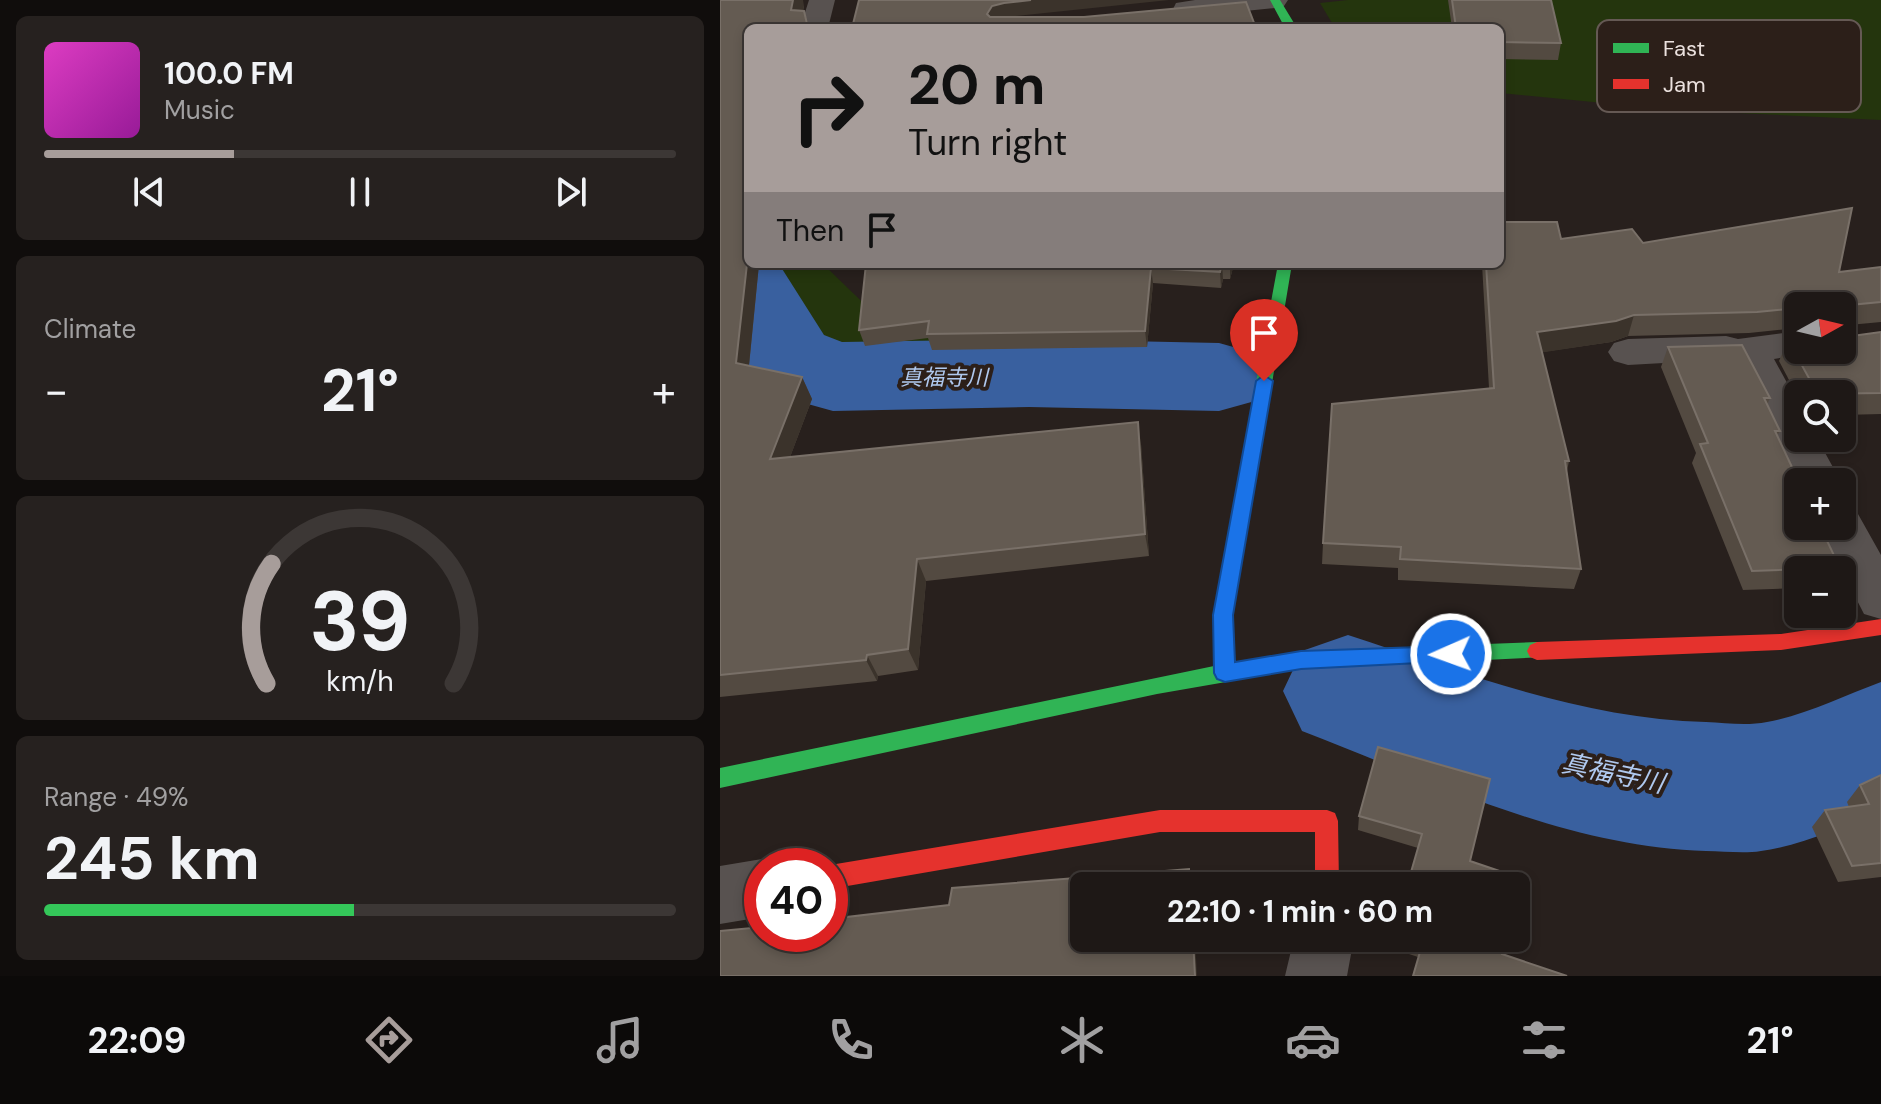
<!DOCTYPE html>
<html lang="en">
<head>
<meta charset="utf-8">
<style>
	body { margin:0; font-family:"DM Sans","Noto Sans JP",sans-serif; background:#26211f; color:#f1f3f6; height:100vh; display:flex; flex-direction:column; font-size:30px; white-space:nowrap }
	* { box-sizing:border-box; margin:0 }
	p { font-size:26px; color:#a1a0a1 }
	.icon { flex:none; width:44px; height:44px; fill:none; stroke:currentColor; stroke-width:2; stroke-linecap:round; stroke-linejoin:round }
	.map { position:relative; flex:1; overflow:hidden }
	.sheet { display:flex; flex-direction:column; gap:16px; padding:16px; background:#100d0c; width:720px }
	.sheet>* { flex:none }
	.banner { position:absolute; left:24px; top:24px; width:760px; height:244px; border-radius:12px; box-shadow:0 4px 12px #0003,0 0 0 2px #3c3735; background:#a79d9a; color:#111; overflow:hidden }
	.needle { width:52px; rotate:82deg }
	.fabs { position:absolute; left:1064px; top:292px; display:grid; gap:16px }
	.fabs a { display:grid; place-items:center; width:72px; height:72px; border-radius:12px; background:#1e1816; box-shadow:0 4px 12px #0003,0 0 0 2px #3c3735; font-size:40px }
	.speed { position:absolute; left:24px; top:848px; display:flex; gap:16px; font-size:40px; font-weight:700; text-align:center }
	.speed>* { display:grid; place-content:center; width:104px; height:104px; border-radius:50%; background:#1e1816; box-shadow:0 4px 12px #0003,0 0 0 2px #3c3735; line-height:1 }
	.speed .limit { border:12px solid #d22; background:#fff; color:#111 }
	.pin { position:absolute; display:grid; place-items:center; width:68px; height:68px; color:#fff; margin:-82px -34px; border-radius:50% 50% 50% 0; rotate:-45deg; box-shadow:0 0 8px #0007 }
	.pin .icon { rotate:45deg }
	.me { position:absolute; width:88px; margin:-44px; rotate:268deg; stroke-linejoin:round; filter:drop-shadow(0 0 6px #0008) }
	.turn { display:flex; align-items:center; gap:28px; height:168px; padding:0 32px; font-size:36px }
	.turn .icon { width:104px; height:104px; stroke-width:2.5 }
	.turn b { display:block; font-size:56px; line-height:68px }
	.then { display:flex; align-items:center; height:76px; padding:0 32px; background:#0003; gap:16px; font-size:30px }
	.big { font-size:60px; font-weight:700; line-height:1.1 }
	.sheet .card { flex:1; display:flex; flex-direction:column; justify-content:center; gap:12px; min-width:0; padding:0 28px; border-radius:12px; background:#26211f }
	.sheet .dial { align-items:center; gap:0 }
	.dial svg { height:208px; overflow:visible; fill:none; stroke:#3c3735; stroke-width:7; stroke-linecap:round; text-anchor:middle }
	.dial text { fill:#f1f3f6; stroke:none }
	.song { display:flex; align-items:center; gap:24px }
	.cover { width:96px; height:96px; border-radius:12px; background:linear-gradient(135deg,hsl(310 70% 55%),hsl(300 70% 35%)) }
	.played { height:8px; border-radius:4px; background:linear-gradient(90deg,#a79d9a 30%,#3c3735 30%) }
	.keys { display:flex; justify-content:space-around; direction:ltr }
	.heat { display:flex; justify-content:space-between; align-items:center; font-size:44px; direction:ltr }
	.charge { height:12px; border-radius:6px; background:linear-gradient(90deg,#34c759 49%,#3c3735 0) }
	.trip { position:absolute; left:350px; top:872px; width:460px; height:80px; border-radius:12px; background:#1e1816; box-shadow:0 4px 12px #0003,0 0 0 2px #3c3735; font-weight:700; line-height:80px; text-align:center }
	.menu { display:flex; height:128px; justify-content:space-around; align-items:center; background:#0c0a09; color:#a1a0a1 }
	.menu .icon { width:56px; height:56px }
	.menu .active { color:#a79d9a }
	.menu b { font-size:36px; color:#f1f3f6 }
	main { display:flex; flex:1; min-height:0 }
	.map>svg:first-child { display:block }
	.green { fill:#24350d }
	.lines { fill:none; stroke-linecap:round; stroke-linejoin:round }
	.river { fill:#39609f; fill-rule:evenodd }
	.street { fill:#585250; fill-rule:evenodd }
	.fast { fill:#30b455; fill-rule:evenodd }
	.jam { fill:#e5322d; fill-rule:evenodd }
	.wall { fill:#534a41 }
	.shaded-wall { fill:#3b332b }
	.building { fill:#645b52; stroke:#797068; stroke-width:2 }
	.route { fill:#1a73e8; stroke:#114b97; stroke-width:2 }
	.labels { text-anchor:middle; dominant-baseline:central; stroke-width:8; stroke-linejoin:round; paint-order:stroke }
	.water-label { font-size:22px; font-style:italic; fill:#b0c9ef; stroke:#2c1f19 }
	.near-water-label { font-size:26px; font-style:italic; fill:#b0c9ef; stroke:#2c1f19 }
	.key { fill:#2c1f19; stroke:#655954; stroke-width:2 }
	.key-label { font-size:22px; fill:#ebe1de }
</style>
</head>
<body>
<main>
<section class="sheet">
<div class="card">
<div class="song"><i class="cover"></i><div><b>100.0 FM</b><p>Music</p></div></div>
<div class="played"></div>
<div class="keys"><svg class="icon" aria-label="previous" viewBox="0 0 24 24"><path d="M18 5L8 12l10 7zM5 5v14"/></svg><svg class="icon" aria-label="pause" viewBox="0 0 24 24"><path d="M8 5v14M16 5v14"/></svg><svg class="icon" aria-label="next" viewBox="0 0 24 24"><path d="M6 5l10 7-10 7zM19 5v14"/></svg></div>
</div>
<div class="card"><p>Climate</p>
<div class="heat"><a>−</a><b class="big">21°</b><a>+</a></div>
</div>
<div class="card dial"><svg viewBox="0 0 100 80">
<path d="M14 69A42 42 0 1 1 86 69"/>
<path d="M14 69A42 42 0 0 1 16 23" stroke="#a79d9a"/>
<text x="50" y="56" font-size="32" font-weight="700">39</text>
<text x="50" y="72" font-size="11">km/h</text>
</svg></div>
<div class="card"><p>Range · 49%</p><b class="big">245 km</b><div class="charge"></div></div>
</section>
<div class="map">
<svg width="1161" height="976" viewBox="0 0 1161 976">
	<rect width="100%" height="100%" fill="#28201d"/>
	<path class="green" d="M628,0H1161V120L955,110L780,93V28H615L600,3Z
		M28,264H103L165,324L290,343L305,383L93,370L70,312L32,274Z"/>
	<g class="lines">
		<path class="river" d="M21,248L28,250V264H59L104,335L122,342L309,339L499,343L535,353L550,377L535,401L499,411L309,407L113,411L77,401L33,383L0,325V249Z
			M628,635C745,673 862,719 986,722C1006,723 1027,726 1047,722C1086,715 1123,696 1161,682V809C1124,826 1081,846 1041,851C1023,854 1004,851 986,851C845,847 712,781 582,731L563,691L582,651Z"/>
		<path class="street" d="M89,0H115L108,28H80Z
			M475,0H568L564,6L555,8L466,17L456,15L453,9L456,3Z
			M1078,331V350H1094L1092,353L1054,359L1078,403V438H1097L1121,482L1078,484L1015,359L908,365L894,361L888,352L894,343L908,339L1006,336L1018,339Z
			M1122,509L1138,514L1161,555V619L1144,614L1099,526H1122Z
			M42,859L58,866H42V917L0,924V866Z
			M574,938H634L627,976H565Z"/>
		<path class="fast" d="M550,0H560L577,28H565Z
			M558,264H572L513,615L515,663L581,651L817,642L824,645L827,651L824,657L581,669L437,694L0,788V768L494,666L493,615Z"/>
		<path class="jam" d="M1161,619V635L1061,650L817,660L810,657L807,651L810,645L817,642L1061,634Z
			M440,810H607L615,813L618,821L619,886H595V832H440L110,889V865Z"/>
	</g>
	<path class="wall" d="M0,0L84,6L83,11H84L90,28H28V264H39L29,366L82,377L92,399L70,457L421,444L429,556L206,581L198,670L158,676L157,681L0,697Z
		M728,0H831L841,43L838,60L780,59V28H732Z
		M841,239L923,243L1119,272L1161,267V322L1129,325L1125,334L1132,336L1161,332V414L1122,415V394H1078V397L1059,361L1068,340L1122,350V306H1078V328L1029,333L908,336L891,342L822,352L849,461L847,471L861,569L854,589L678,580V568L602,564L603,543L769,388L762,264H780Z
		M146,264H514L510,279H503L501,288L433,283L427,347L212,350L208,338L145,346L139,330Z
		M948,347L1050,398L1047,405L1060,431L1057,436L1120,568L1119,570H1078V588L1023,590L972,463L976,453L941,367Z
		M658,747L750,861L698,848L638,830L639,816Z
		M1161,775V877L1118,882L1092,827L1105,810L1129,807L1127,802L1140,785Z
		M673,938H786L698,957L671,948Z"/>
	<path class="shaded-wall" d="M73,0H83L84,6L78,28L71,10Z
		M311,0H449L287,17L274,20L267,14L272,6L284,3Z
		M28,255V264H39L27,385L16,363Z
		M502,264L503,279L501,288L500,272Z
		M510,264H514L510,279Z
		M431,268L433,283L427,347L425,331Z
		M914,315L908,336L891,342L812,354L817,332Z
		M82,377L92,399L61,481L50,459Z
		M418,422L421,444L429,556L425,534Z
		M197,559L206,581L198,670L188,649Z
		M147,655L158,676L157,681L146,660Z
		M473,938H475L477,976H475Z"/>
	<path class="building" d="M0,0H73L71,10L84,11L88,28H28V255L16,363L82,377L50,459L418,422L425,534L197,559L188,649L147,655L146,660L0,675Z
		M139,0H311L284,3L272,6L267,14L270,17H364L526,2L536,28H132Z
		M732,0H831L841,43L780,42V28H736Z
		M1132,208L1119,272L1161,267V302L1130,305L1129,326H1122V306H1078V308L1037,312L914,315L896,321L817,332L849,461H845L861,569L680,559L681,547L603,543L612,404L774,388L766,264H780V222H837L841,239L912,229L923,243Z
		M146,264H502L500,272L431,268L425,331L207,334L209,321L139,330Z
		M1122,332L1132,336L1161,332V393L1091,394L1090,380L1068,340L1078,338V350H1122Z
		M1022,345L1050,398H1044L1060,431H1055L1079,482H1078V526H1100L1120,568L1032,571L980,444L988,443L948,347Z
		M658,747L770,779L750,861L800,878L796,894V886H687L702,834L639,816Z
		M1161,775V863L1132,866L1105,810L1149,804L1140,785Z
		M469,869L470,886H364V938H473L475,976H0V931L42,927V934H110V919L229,905L232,888Z
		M683,938H786L782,954L847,976H693L702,945Z"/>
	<path class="route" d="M544,375L553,381L513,615L515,662L581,651L731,646L738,648L741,654L738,661L581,669L505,682L497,679L494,673L493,615L536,381Z"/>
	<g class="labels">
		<g class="water-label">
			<text x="224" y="377">真福寺川</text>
		</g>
		<g class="near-water-label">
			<text transform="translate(893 773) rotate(12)">真福寺川</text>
		</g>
	</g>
	<rect x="877" y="20" width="264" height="92" rx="12" class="key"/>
	<rect x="893" y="43" width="36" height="10" fill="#30b455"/>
	<rect x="893" y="79" width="36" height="10" fill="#e5322d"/>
	<g class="key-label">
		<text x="943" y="56">Fast</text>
		<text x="943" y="92">Jam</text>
	</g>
</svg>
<div class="fabs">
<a><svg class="needle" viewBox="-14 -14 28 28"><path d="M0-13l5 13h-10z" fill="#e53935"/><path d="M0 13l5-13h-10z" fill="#a1a0a1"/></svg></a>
<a><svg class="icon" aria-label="search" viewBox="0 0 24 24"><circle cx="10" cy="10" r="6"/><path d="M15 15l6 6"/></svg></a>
<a>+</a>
<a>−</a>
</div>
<div class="speed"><div class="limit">40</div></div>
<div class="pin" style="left:544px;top:381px;background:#d93025"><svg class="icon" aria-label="arrive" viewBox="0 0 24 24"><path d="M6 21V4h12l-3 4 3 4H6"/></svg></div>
<svg class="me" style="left:731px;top:654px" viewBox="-20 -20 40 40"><circle r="17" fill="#1a73e8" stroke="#fff" stroke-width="3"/><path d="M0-11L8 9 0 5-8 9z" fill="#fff"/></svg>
<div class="trip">22:10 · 1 min · 60 m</div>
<div class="banner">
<div class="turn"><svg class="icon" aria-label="right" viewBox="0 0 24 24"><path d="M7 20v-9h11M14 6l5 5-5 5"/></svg><div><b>20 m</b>Turn right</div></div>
<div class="then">Then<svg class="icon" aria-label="arrive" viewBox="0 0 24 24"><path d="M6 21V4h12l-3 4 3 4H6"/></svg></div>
</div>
</div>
</main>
<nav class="menu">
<b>22:09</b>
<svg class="icon active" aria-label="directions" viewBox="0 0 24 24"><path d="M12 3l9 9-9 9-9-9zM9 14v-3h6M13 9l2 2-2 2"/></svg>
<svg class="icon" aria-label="music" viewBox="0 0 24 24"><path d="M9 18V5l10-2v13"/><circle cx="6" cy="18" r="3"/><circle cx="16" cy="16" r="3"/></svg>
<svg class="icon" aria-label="phone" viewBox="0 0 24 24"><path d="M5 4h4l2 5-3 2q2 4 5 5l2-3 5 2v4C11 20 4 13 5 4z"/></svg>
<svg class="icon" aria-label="climate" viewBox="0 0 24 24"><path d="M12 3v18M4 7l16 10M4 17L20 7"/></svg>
<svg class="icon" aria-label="car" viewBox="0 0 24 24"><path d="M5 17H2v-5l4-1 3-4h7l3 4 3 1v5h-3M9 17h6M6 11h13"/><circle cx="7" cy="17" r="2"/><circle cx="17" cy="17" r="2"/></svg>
<svg class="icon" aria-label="filters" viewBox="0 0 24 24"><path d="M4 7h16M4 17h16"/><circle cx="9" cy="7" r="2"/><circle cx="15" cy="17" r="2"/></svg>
<b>21°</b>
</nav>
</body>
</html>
